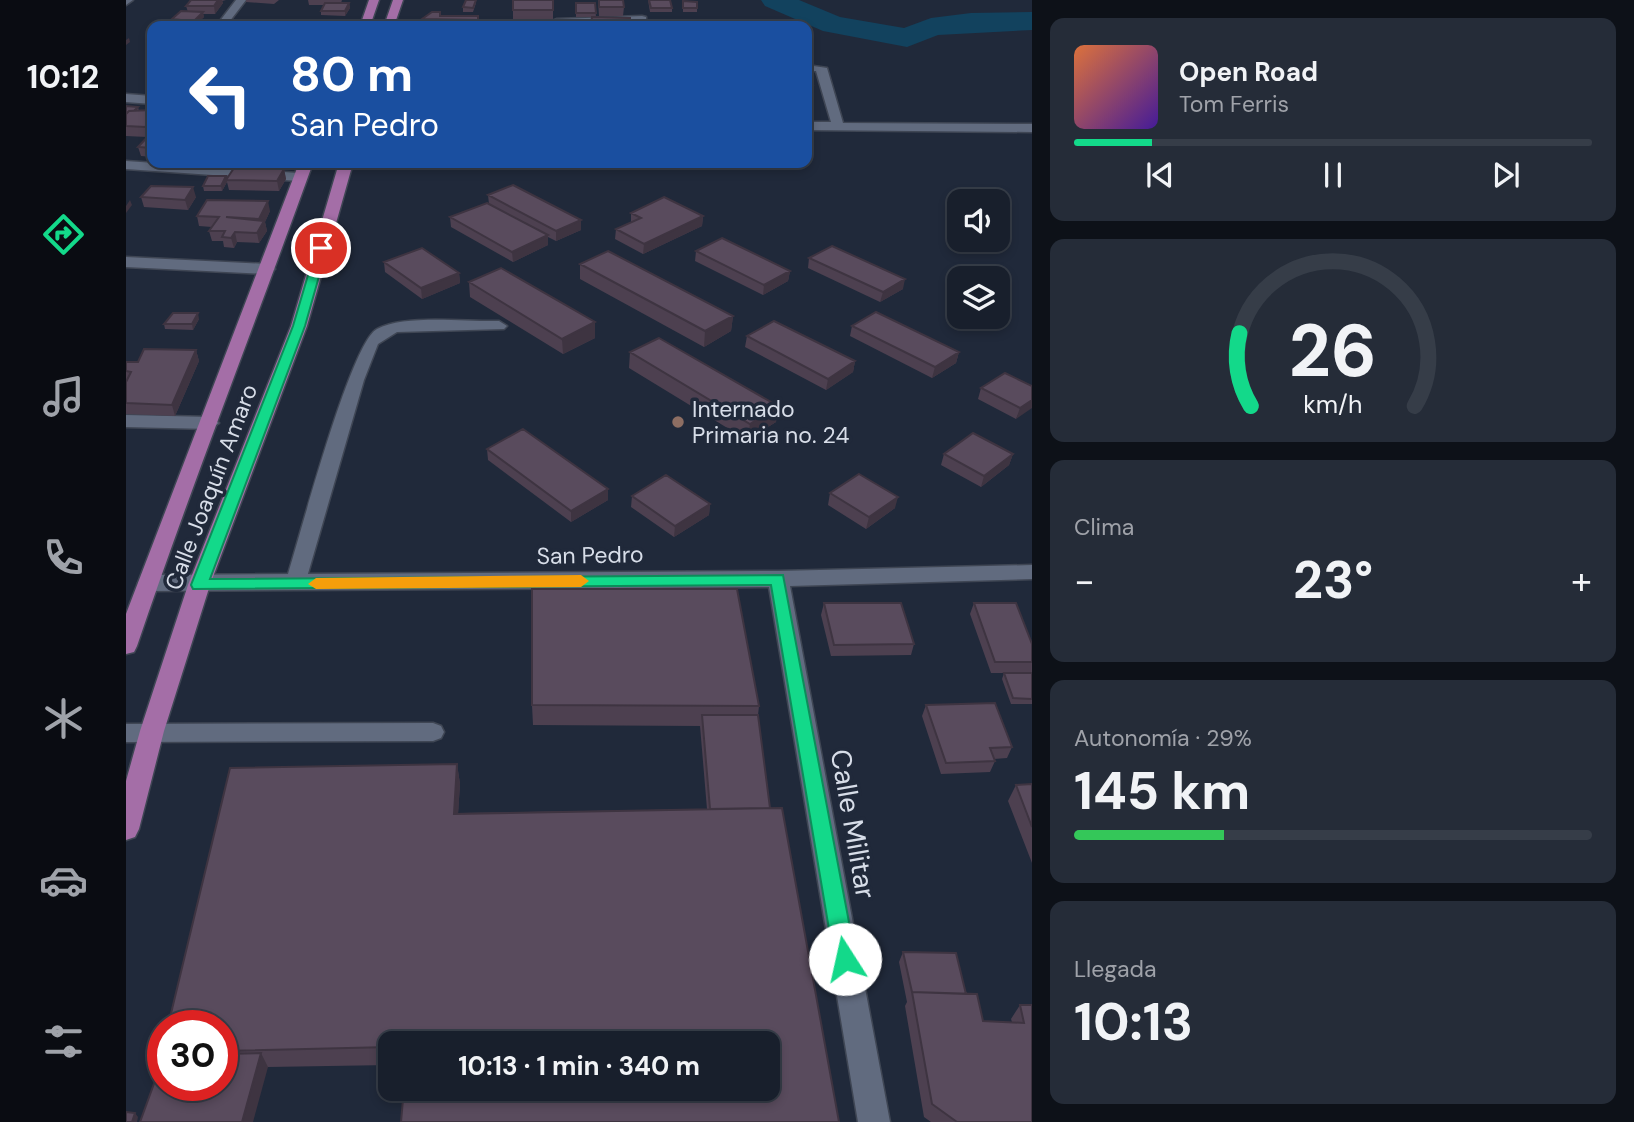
<!DOCTYPE html>
<html lang="es">
<head>
<meta charset="utf-8">
<style>
	body { margin:0; font-family:"DM Sans",sans-serif; background:#252c38; color:#f1f3f6; height:100vh; display:flex; flex-direction:column; font-size:26px; white-space:nowrap }
	* { box-sizing:border-box; margin:0 }
	p { font-size:23px; color:#9fa2a9 }
	.icon { flex:none; width:38px; height:38px; fill:none; stroke:currentColor; stroke-width:2; stroke-linecap:round; stroke-linejoin:round }
	.map { position:relative; flex:1; overflow:hidden }
	.sheet { display:flex; flex-direction:column; gap:18px; padding:18px; background:#0d1118; width:602px }
	.sheet>* { flex:none }
	.hud { position:absolute; left:21px; top:21px; width:665px; height:147px; border-radius:14px; box-shadow:0 4px 10px #0003,0 0 0 2px #363d48; background:#1a4fa0; color:#fff; overflow:hidden }
	.tools { position:absolute; left:821px; top:189px; display:grid; gap:14px }
	.tools a { display:grid; place-items:center; width:63px; height:63px; border-radius:14px; background:#181f2c; box-shadow:0 4px 10px #0003,0 0 0 2px #363d48; font-size:35px }
	.speed { position:absolute; left:21px; top:1010px; display:flex; gap:14px; font-size:35px; font-weight:700; text-align:center }
	.speed>* { display:grid; place-content:center; width:91px; height:91px; border-radius:50%; background:#181f2c; box-shadow:0 4px 10px #0003,0 0 0 2px #363d48; line-height:1 }
	.speed .limit { border:10px solid #d22; background:#fff; color:#111 }
	.pin { position:absolute; display:grid; place-items:center; width:60px; height:60px; color:#fff; margin:-30px; border:4px solid #fff; border-radius:50%; box-shadow:0 2px 7px #0007 }
	.me { position:absolute; width:77px; margin:-38px; rotate:350deg; stroke-linejoin:round; filter:drop-shadow(0 0 5px #0008) }
	.turn { display:flex; align-items:center; gap:24px; height:147px; padding:0 28px; font-size:32px }
	.turn .icon { width:91px; height:91px; stroke-width:2.5 }
	.turn b { display:block; font-size:49px; line-height:60px }
	.big { font-size:52px; font-weight:700; line-height:1.1 }
	.sheet .tile { flex:1; display:flex; flex-direction:column; justify-content:center; gap:10px; min-width:0; padding:0 24px; border-radius:14px; background:#252c38 }
	.sheet .dial { align-items:center; gap:0 }
	.dial svg { height:182px; overflow:visible; fill:none; stroke:#363d48; stroke-width:7; stroke-linecap:round; text-anchor:middle }
	.dial text { fill:#f1f3f6; stroke:none }
	.song { display:flex; align-items:center; gap:21px }
	.cover { width:84px; height:84px; border-radius:10px; background:linear-gradient(135deg,hsl(20 70% 55%),hsl(260 70% 35%)) }
	.played { height:7px; border-radius:4px; background:linear-gradient(90deg,#13d98a 15%,#363d48 15%) }
	.keys { display:flex; justify-content:space-around; direction:ltr }
	.heat { display:flex; justify-content:space-between; align-items:center; font-size:38px; direction:ltr }
	.charge { height:10px; border-radius:5px; background:linear-gradient(90deg,#34c759 29%,#363d48 0) }
	.trip { position:absolute; left:252px; top:1031px; width:402px; height:70px; border-radius:14px; background:#181f2c; box-shadow:0 4px 10px #0003,0 0 0 2px #363d48; font-weight:700; line-height:70px; text-align:center }
	main { display:flex; flex:1; min-height:0 }
	.tab-bar { display:flex; flex-direction:column; width:126px; justify-content:space-around; align-items:center; background:#0a0c12; color:#9fa2a9 }
	.tab-bar .icon { width:49px; height:49px }
	.tab-bar .on { color:#13d98a }
	.tab-bar b { font-size:32px; color:#f1f3f6 }
	.map>svg:first-child { display:block }
	.lines { fill:none; stroke-linecap:round; stroke-linejoin:round }
	.river { fill:#12425e; fill-rule:evenodd }
	.lane-casing { stroke:#3f4654; stroke-width:3 }
	.street-casing { stroke:#3f4654; stroke-width:3 }
	.primary-casing { stroke:#3f4654; stroke-width:3 }
	.lane { fill:#616b7f; fill-rule:evenodd }
	.street { fill:#616b7f; fill-rule:evenodd }
	.primary { fill:#a46ea7; fill-rule:evenodd }
	.wall { fill:#4d4050 }
	.shaded-wall { fill:#3e3441 }
	.building { fill:#594b5d; stroke:#3e3441; stroke-width:2 }
	.route { fill:#13d98a; stroke:#0c8d5a; stroke-width:2 }
	.slow { fill:#f59e0b }
	.education-dot { fill:#8d6e63; stroke:#20293a; stroke-width:2.5 }
	.labels { text-anchor:middle; dominant-baseline:central; stroke-width:7; stroke-linejoin:round; paint-order:stroke }
	.poi-label { font-size:23px; fill:#d7dde8; stroke:#20293a; text-anchor:start }
	.street-label { font-size:23px; fill:#d7dde8; stroke:#20293a }
	.near-street-label { font-size:28px; fill:#d7dde8; stroke:#20293a }
</style>
</head>
<body>
<main>
<nav class="tab-bar">
<b>10:12</b>
<svg class="icon on" aria-label="directions" viewBox="0 0 24 24"><path d="M12 3l9 9-9 9-9-9zM9 14v-3h6M13 9l2 2-2 2"/></svg>
<svg class="icon" aria-label="music" viewBox="0 0 24 24"><path d="M9 18V5l10-2v13"/><circle cx="6" cy="18" r="3"/><circle cx="16" cy="16" r="3"/></svg>
<svg class="icon" aria-label="phone" viewBox="0 0 24 24"><path d="M5 4h4l2 5-3 2q2 4 5 5l2-3 5 2v4C11 20 4 13 5 4z"/></svg>
<svg class="icon" aria-label="climate" viewBox="0 0 24 24"><path d="M12 3v18M4 7l16 10M4 17L20 7"/></svg>
<svg class="icon" aria-label="car" viewBox="0 0 24 24"><path d="M5 17H2v-5l4-1 3-4h7l3 4 3 1v5h-3M9 17h6M6 11h13"/><circle cx="7" cy="17" r="2"/><circle cx="17" cy="17" r="2"/></svg>
<svg class="icon" aria-label="filters" viewBox="0 0 24 24"><path d="M4 7h16M4 17h16"/><circle cx="9" cy="7" r="2"/><circle cx="15" cy="17" r="2"/></svg>
</nav>
<div class="map">
<svg width="906" height="1122" viewBox="0 0 906 1122">
	<rect width="100%" height="100%" fill="#20293a"/>
	<g class="lines">
		<path class="river" d="M635,0H673L714,17L778,28L805,18L845,13L906,12V30L812,35L781,47L697,31L639,6Z"/>
		<defs>
			<path id="lane" d="M373,321L381,326L378,329L271,332L252,344L238,380L179,584L176,589H162L159,584C172,544 224,343 251,329C278,314 341,322 373,321Z
				M307,723L315,726L318,732L315,738L307,741L0,742V724Z"/>
			<path id="street" d="M0,0H7L0,5Z
				M110,0H120L100,26H90Z
				M516,16L520,17V21L414,26L431,19Z
				M681,65L701,68L717,123L906,124V132L681,130V122H705L690,71H681Z
				M0,94L26,96V104L0,102Z
				M0,161L173,173L180,177L173,181L0,169Z
				M0,257L141,264L149,269L141,274L0,267Z
				M0,415L84,417L93,423L84,429L0,427Z
				M906,565V579L664,586L764,1122H732L643,587L23,591L15,588L12,583L15,578L23,575L652,571Z"/>
			<path id="primary" d="M243,0H253L244,26H234Z
				M267,0H277L268,26H258Z
				M173,163H187C129,324 66,484 11,646L8,652L0,654V614Z
				M213,163H227L181,326L84,585L38,731L13,829L9,837L0,840V781L14,731L62,585L165,326Z"/>
		</defs>
		<use href="#lane" class="lane-casing"/>
		<use href="#street" class="street-casing"/>
		<use href="#primary" class="primary-casing"/>
		<use href="#lane" class="lane"/>
		<use href="#street" class="street"/>
		<use href="#primary" class="primary"/>
	</g>
	<path class="wall" d="M65,0H100L96,1L97,3L89,14H77L78,17L68,26H49L51,24L47,23L46,19L62,12L60,6Z
		M120,0H153L148,4L120,2Z
		M182,0H216L215,3H223L224,8L219,16L195,15V11L198,5H183Z
		M427,0V19H387V10Z
		M472,0L498,7L497,16H473Z
		M522,0L546,8V12H524Z
		M557,1L571,2V12H557Z
		M350,3L347,12H337V7Z
		M450,3H469L470,17H450Z
		M314,12L315,16H352V24H324V26L310,24H297L296,19Z
		M466,17L504,24L527,26H465Z
		M681,68L687,85L686,94H681Z
		M0,106L12,107L13,111L26,110L21,137L0,136Z
		M26,132V157L15,156L12,147Z
		M118,163H159L154,169H158L160,179L153,191L103,190L101,182L96,191H78L77,186L100,176L101,179L131,169L119,168Z
		M362,195L455,220V230L430,241L422,237V245L387,262L325,227L324,217L363,204Z
		M15,197H70L62,210L18,207Z
		M144,211L139,222L141,231L133,243L111,242L108,248L98,247L97,241H86L83,231L86,227L73,226L71,216Z
		M505,213L577,216L576,226L517,254L489,239L490,229L505,222Z
		M570,251L664,271L662,281L637,295L569,261Z
		M683,258L777,289L754,302L682,268Z
		M258,262L333,273L334,283L296,299L259,272Z
		M454,264L607,316L605,331L578,347L454,279Z
		M343,282L469,338L437,354L344,297Z
		M73,319L67,330L39,329L38,324Z
		M726,326L833,352L830,363L806,378L724,336Z
		M621,336L729,361L727,372L700,390L619,347Z
		M70,350L73,361L49,416L0,414V362H12Z
		M504,352L652,406L650,422L621,440L503,368Z
		M906,386L890,419L852,399L855,388Z
		M361,449L482,500L445,522L362,460Z
		M818,454H887L883,465L855,487L815,465Z
		M704,493L769,508L740,529L702,505Z
		M506,496L584,504L583,515L548,537L505,507Z
		M698,603L788,644L785,655L705,656L695,615Z
		M848,603L906,644V704H885L876,679L878,673H865L844,614Z
		M406,705L633,706L632,715L642,1088L264,1043V1065L142,1067L96,1085V1026L331,764L334,784L332,813L581,809L574,726L407,725Z
		M800,705L886,747L881,758L868,759L869,761L864,772L815,774L796,716Z
		M906,784V863L882,801L890,785Z
		M777,952L840,994L857,1021L886,1022L885,1019L894,1005H906V1122H805L798,1117L779,1006L781,1002L773,962Z"/>
	<path class="shaded-wall" d="M92,0H96L97,3L89,14L88,6Z
		M223,3L224,8L219,16V11Z
		M77,12L78,17L68,26H63Z
		M3,38L4,42L0,45V40Z
		M26,120V132L21,137L19,127Z
		M152,163H159L153,170Z
		M158,169L160,179L153,191L151,181Z
		M100,176L101,182L96,191L95,186Z
		M67,187L70,197L62,210L59,200Z
		M4,200L6,205L0,213V206Z
		M142,201L144,211L139,222L141,231L133,243L131,233L135,227L133,219Z
		M577,216L576,226L517,254L518,244Z
		M455,220V230L430,241V231Z
		M109,232L111,242L108,248L105,238Z
		M422,235V245L387,262L386,252Z
		M664,271L662,281L637,295L638,285Z
		M333,273L334,283L296,299L295,288Z
		M779,279L777,289L754,302L757,292Z
		M72,313L73,319L67,330L66,324Z
		M607,316L605,331L578,347L579,331Z
		M469,322V338L437,354L436,339Z
		M70,350L73,361L49,416L46,405Z
		M833,352L830,363L806,378L809,367Z
		M729,361L727,372L700,390L702,379Z
		M906,400V408L890,419L894,408Z
		M652,406L650,422L621,440L624,424Z
		M887,454L883,465L855,487L858,476Z
		M482,489V500L445,522V511Z
		M772,497L769,508L740,529L743,517Z
		M584,504L583,515L548,537L549,526Z
		M331,764L334,784L331,833L328,814Z
		M135,1053L142,1067L127,1122H116Z
		M9,1113L12,1117L11,1122H6Z"/>
	<path class="building" d="M65,0H92L88,6H60Z
		M340,0H350L347,8L337,7Z
		M387,0H427V10H387Z
		M473,0H497L498,7H473Z
		M523,0H544L546,8H525Z
		M557,1L571,2V8H557Z
		M199,3H223L219,11H195Z
		M450,3H469L470,13H450Z
		M55,11L77,12L63,26H49L55,20L46,19Z
		M306,12H314V16H352V20L296,19Z
		M466,17L504,18V24H527V26H489V24H465Z
		M310,22H324L323,26H309Z
		M681,68L687,85H681Z
		M0,106L12,107L8,111H3L0,114Z
		M26,110V120L19,127L0,126V114L3,111Z
		M26,132V148L12,147Z
		M108,168L158,169L151,181L100,180Z
		M82,176H100L95,186H77Z
		M387,185L455,220L430,231L362,195Z
		M25,186L67,187L59,200L15,197Z
		M538,197L577,216L518,244L490,229L515,218L505,213Z
		M81,200L142,201L133,219L100,217L138,221L131,233L109,232L105,238L96,237L99,231H83L93,217L71,216Z
		M361,203L422,235L386,252L324,217Z
		M596,238L664,271L638,285L570,251Z
		M706,246L779,279L757,292L683,258Z
		M296,248L333,273L295,288L258,262Z
		M482,251L607,316L579,331L454,264Z
		M375,268L469,322L436,339L343,282Z
		M750,312L833,352L809,367L726,326Z
		M47,313H72L66,324H38Z
		M648,321L729,361L702,379L621,336Z
		M533,338L652,406L624,424L504,352Z
		M18,349L70,350L46,405L0,403V382L5,372L0,371V362H12Z
		M879,373L906,386V400L894,408L855,388Z
		M397,429L482,489L445,511L361,449Z
		M847,433L887,454L858,476L818,454Z
		M733,474L772,497L743,517L704,493Z
		M540,475L584,504L549,526L506,496Z
		M406,589H611L633,706L406,705Z
		M698,603H775L788,644L708,645Z
		M848,603H890L906,644V662H869Z
		M878,673H906V699L887,698Z
		M869,703L886,747L864,748L869,761L820,763L800,705Z
		M576,715H632L644,808L584,809Z
		M331,764L328,814L656,808L713,1122H275L278,1088H642V1043H264V1047L96,1051V1026H42L104,768Z
		M906,784V827L890,785Z
		M777,952L830,953L840,994L786,992Z
		M786,992L851,994L857,1021L898,1023L894,1005H906V1122H831L806,1104Z
		M135,1053L116,1122H14L37,1059V1085H96V1054Z
		M0,1112L9,1113L6,1122H0Z"/>
	<path class="route" d="M195,244L201,248L179,326L84,579L657,575L730,959L727,966L719,969L712,966L708,959L645,585L67,589L65,585L167,326L190,248Z"/>
	<path class="slow" d="M455,575L463,581L455,587L190,589L182,584L190,578Z"/>
	<circle class="education-dot" cx="552" cy="422" r="7"/>
	<g class="labels">
		<g class="poi-label">
			<text x="566" y="409">Internado<tspan x="566" dy="26">Primaria no. 24</tspan></text>
		</g>
		<g class="street-label">
			<text transform="translate(85 487) rotate(-69)">Calle Joaquín Amaro</text>
			<text transform="translate(464 555) rotate(-1)">San Pedro</text>
		</g>
		<g class="near-street-label">
			<text transform="translate(727 824) rotate(80)">Calle Militar</text>
		</g>
	</g>
</svg>
<div class="tools">
<a><svg class="icon" aria-label="sound" viewBox="0 0 24 24"><path d="M4 9h4l5-4v14l-5-4H4zM17 9q2 3 0 6"/></svg></a>
<a><svg class="icon" aria-label="layers" viewBox="0 0 24 24"><path d="M12 4l9 5-9 5-9-5zM3 14l9 5 9-5"/></svg></a>
</div>
<div class="speed"><div class="limit">30</div></div>
<div class="pin" style="left:195px;top:248px;background:#d93025"><svg class="icon" aria-label="arrive" viewBox="0 0 24 24"><path d="M6 21V4h12l-3 4 3 4H6"/></svg></div>
<svg class="me" style="left:719px;top:959px" viewBox="-20 -20 40 40"><circle r="19" fill="#fff"/><path d="M0-13L10 11 0 6-10 11z" fill="#13d98a"/></svg>
<div class="trip">10:13 · 1 min · 340 m</div>
<div class="hud">
<div class="turn"><svg class="icon" aria-label="left" viewBox="0 0 24 24"><path d="M17 20v-9H6M10 6l-5 5 5 5"/></svg><div><b>80 m</b>San Pedro</div></div>
</div>
</div>
<section class="sheet">
<div class="tile">
<div class="song"><i class="cover"></i><div><b>Open Road</b><p>Tom Ferris</p></div></div>
<div class="played"></div>
<div class="keys"><svg class="icon" aria-label="previous" viewBox="0 0 24 24"><path d="M18 5L8 12l10 7zM5 5v14"/></svg><svg class="icon" aria-label="pause" viewBox="0 0 24 24"><path d="M8 5v14M16 5v14"/></svg><svg class="icon" aria-label="next" viewBox="0 0 24 24"><path d="M6 5l10 7-10 7zM19 5v14"/></svg></div>
</div>
<div class="tile dial"><svg viewBox="0 0 100 80">
<path d="M14 69A42 42 0 1 1 86 69"/>
<path d="M14 69A42 42 0 0 1 9 37" stroke="#13d98a"/>
<text x="50" y="56" font-size="32" font-weight="700">26</text>
<text x="50" y="72" font-size="11">km/h</text>
</svg></div>
<div class="tile"><p>Clima</p>
<div class="heat"><a>−</a><b class="big">23°</b><a>+</a></div>
</div>
<div class="tile"><p>Autonomía · 29%</p><b class="big">145 km</b><div class="charge"></div></div>
<div class="tile"><p>Llegada</p><b class="big">10:13</b></div>
</section>
</main>
</body>
</html>
